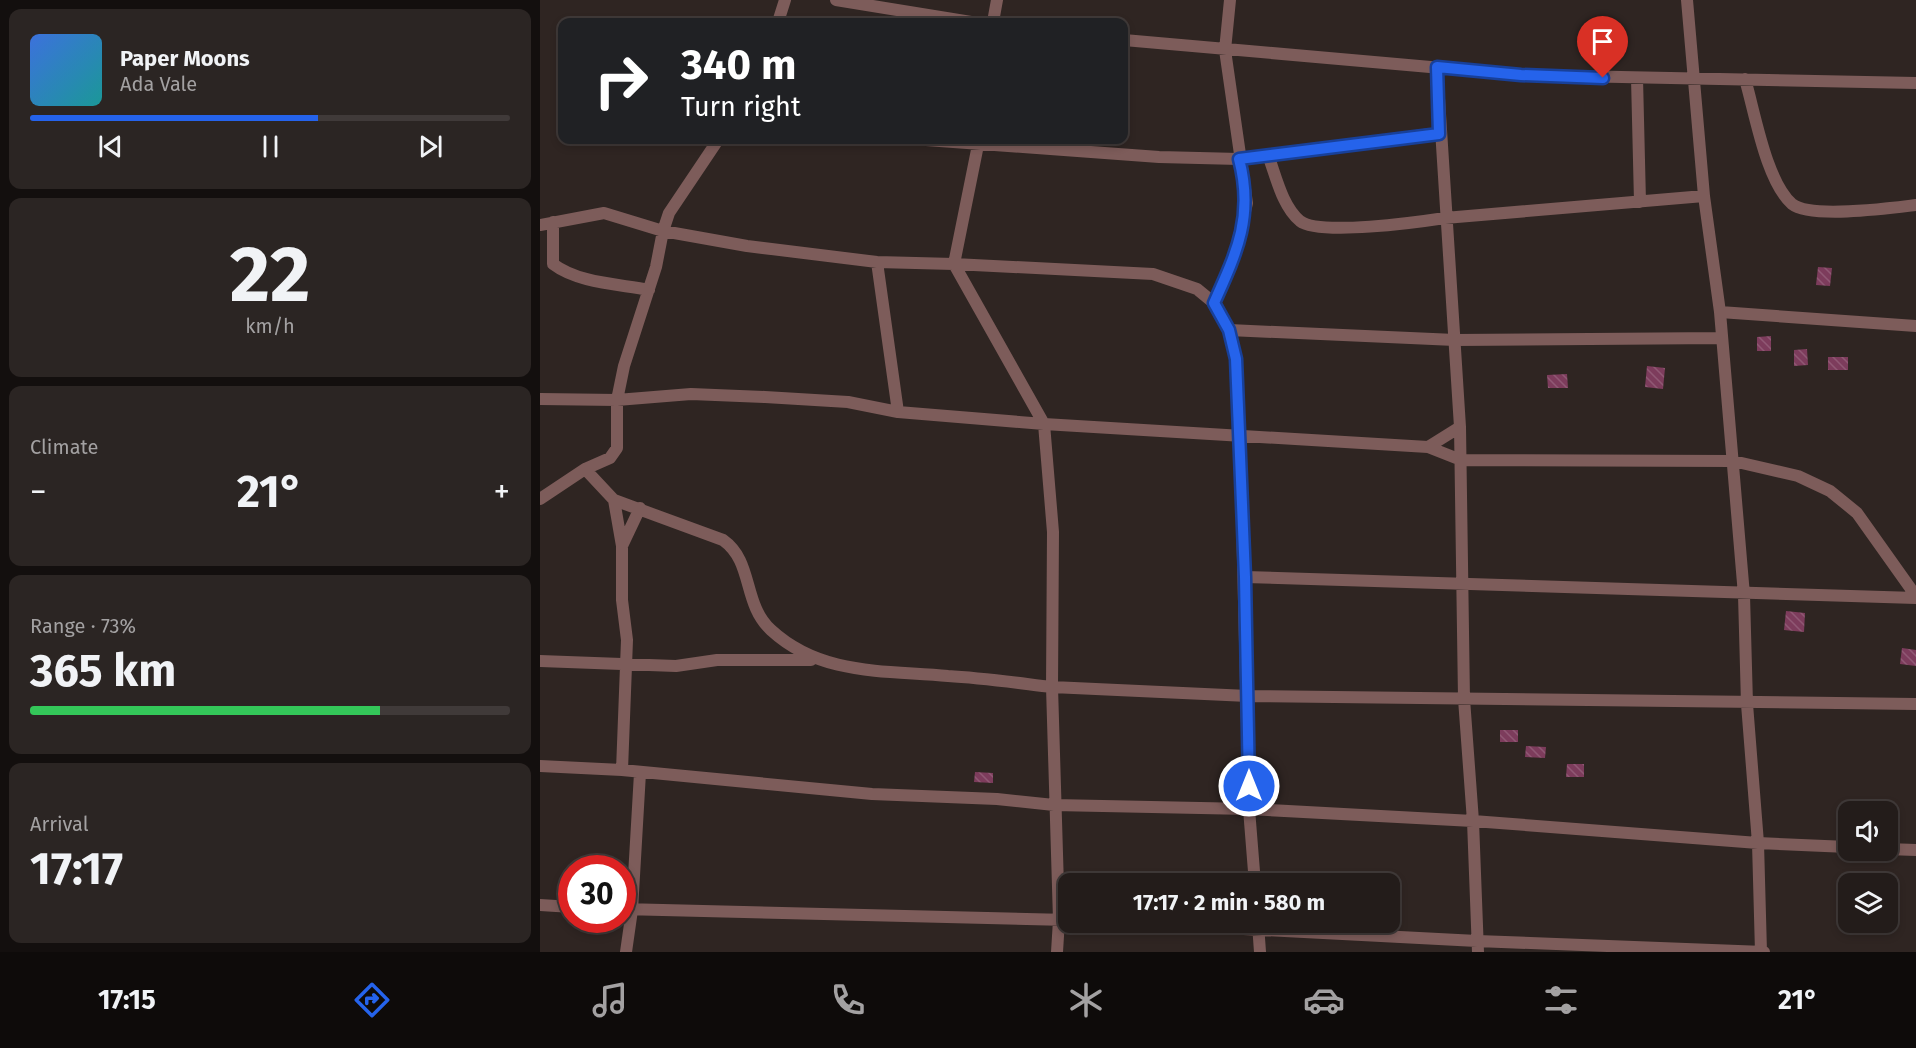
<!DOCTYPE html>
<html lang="en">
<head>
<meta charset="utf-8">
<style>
	body { margin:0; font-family:"Fira Sans",sans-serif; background:#2b2523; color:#f1f3f6; height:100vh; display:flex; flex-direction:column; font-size:22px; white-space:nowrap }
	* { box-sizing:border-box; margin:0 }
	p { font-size:20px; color:#a3a1a2 }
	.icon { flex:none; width:33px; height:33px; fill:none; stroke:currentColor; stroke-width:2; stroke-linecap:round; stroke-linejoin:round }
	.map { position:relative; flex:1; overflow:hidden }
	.panel { display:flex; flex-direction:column; gap:9px; padding:9px; background:#130f0e; width:540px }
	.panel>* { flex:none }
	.banner { position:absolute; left:18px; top:18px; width:570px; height:126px; border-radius:12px; box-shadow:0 3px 9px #0003,0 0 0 2px #403a39; background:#202124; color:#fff; overflow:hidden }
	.fabs { position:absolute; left:1298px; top:801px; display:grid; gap:12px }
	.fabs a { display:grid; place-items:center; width:60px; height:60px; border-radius:12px; background:#231c1a; box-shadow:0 3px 9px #0003,0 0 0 2px #403a39; font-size:30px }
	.speed { position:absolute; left:18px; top:855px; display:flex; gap:12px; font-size:30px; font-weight:700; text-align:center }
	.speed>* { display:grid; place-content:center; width:78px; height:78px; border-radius:50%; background:#231c1a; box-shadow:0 3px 9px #0003,0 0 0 2px #403a39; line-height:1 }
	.speed .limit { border:9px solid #d22; background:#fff; color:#111 }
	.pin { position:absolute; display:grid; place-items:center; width:51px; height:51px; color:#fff; margin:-62px -26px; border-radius:50% 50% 50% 0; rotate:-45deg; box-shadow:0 0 6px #0007 }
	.pin .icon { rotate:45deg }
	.me { position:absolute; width:66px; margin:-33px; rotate:0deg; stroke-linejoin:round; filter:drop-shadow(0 0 4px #0008) }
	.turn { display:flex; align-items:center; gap:21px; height:126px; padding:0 24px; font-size:27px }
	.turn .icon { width:78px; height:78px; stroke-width:2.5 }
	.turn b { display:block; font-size:42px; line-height:51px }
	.big { font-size:45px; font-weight:700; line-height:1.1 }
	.panel .card { flex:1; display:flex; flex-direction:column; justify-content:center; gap:9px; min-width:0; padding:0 21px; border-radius:12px; background:#2b2523 }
	.panel .dial { align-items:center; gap:0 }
	.dial b { font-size:78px; line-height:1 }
	.song { display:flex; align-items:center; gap:18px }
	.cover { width:72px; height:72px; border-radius:9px; background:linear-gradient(135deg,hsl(220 70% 55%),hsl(180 70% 35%)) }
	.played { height:6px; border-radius:3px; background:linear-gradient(90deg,#2563eb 60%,#403a39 60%) }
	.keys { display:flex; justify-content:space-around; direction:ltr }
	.heat { display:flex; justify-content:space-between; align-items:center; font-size:33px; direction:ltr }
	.charge { height:9px; border-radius:4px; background:linear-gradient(90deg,#34c759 73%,#403a39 0) }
	.trip { position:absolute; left:518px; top:873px; width:342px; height:60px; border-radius:12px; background:#231c1a; box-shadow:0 3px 9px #0003,0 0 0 2px #403a39; font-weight:700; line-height:60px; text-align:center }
	.dock { display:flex; height:96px; justify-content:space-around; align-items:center; background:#0e0b0a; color:#a3a1a2 }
	.dock .icon { width:42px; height:42px }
	.dock .active { color:#2563eb }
	.dock b { font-size:27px; color:#f1f3f6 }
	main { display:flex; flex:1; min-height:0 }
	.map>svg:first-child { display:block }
	.building { fill:url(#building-back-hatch) }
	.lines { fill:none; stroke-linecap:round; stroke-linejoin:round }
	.street { stroke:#7d5c5a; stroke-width:12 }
	.route-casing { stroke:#184099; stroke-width:15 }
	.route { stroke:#2563eb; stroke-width:10 }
</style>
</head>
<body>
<main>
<section class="panel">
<div class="card">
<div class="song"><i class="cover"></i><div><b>Paper Moons</b><p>Ada Vale</p></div></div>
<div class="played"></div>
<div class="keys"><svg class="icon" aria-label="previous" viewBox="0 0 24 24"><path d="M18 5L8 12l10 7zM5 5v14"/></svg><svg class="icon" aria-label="pause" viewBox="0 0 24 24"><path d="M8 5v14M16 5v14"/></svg><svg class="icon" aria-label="next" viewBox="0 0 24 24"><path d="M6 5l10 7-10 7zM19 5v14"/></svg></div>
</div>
<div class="card dial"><b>22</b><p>km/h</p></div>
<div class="card"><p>Climate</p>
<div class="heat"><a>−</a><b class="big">21°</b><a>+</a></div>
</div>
<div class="card"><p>Range · 73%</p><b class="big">365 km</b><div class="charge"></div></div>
<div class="card"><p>Arrival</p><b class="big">17:17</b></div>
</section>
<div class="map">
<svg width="1376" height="952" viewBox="0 0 1376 952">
	<defs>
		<pattern id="building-back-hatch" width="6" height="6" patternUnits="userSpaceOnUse" patternTransform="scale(1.5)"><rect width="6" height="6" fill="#7d3c5c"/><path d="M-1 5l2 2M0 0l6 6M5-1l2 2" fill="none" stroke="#905874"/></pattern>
	</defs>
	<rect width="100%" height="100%" fill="#2f2522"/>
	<path class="building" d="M1278,267L1292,268L1290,286L1276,285Z
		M1231,336V351H1217V337Z
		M1267,349L1268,365L1254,366V350Z
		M1288,357H1308V370H1288Z
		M1107,366L1125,368L1123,389L1105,387Z
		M1027,374L1028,388H1008L1007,375Z
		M1246,611L1265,613L1264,632L1244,630Z
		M1362,648L1376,650V666L1360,664Z
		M960,730H978V742H960Z
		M986,746L1006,747L1005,758L985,757Z
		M1027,764H1044V777H1026Z
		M435,772L453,773V783L434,782Z"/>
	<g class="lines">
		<path class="street" d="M296,0L431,22
			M1147,0L1164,196L1180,312L1204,595L1207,704L1218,843L1221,952
			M238,22L245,0
			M453,22L457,0
			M584,40L981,75L1376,83
			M897,67L920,427L924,699L933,821L938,952
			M1097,78L1100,202
			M1205,79C1215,113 1226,181 1252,204C1271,219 1351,208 1376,205
			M386,140L619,157L699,159L899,133
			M728,155C736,176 742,206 760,221C779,236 879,222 905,218L1164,196
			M13,222V264C38,283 78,284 109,290
			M0,225L64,213L123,231L207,246L337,262L414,264L439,140
			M337,262L358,412
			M414,264L613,274L657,289L674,303L689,330L696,359L700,436L709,809L715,884
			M674,303L694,257L707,203L685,50L690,0
			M1180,312L1376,326
			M689,330L915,340L1181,338
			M0,399L77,400L151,394L225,397L308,402L358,412L504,424L414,264
			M888,447L920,427
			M45,469L70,458L77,448V400L84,366L116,267L123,231L129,213L178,140
			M0,499L45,469L74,500L183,540C214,562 202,603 231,630C281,676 344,670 408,676C443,678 478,683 512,687L519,920L517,952
			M74,500L82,546V600L87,640L82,770
			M82,546L100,508
			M705,577L1376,598
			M1376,596L1317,513L1290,491L1258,476L1193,461L921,460L888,447L504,424L513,532L512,687L708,696L1376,704
			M0,661L136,666L177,660H271
			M0,766L82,770L332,794L457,799L514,805L709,809L933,821L1218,843L1308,847
			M1347,849L1376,850
			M0,905L32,907
			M82,909L528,920
			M568,922L937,941L1224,952
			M718,924L720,952
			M86,952L92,910L100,773"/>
	</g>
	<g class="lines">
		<defs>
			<path id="route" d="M709,786L705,577L696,359L689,330L674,303C697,252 714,216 699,159L899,134L897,67L981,75L1063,78"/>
		</defs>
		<use href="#route" class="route-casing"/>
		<use href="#route" class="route"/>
	</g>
</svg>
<div class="fabs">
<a><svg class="icon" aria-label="sound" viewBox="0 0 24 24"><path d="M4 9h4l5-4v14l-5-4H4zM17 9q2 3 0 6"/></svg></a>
<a><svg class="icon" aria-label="layers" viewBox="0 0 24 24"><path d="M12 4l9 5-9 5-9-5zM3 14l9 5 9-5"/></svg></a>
</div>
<div class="speed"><div class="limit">30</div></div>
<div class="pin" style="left:1063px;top:78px;background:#d93025"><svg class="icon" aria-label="arrive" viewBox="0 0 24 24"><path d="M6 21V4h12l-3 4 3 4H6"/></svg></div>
<svg class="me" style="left:709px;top:786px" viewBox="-20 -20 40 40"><circle r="17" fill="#2563eb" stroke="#fff" stroke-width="3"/><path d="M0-11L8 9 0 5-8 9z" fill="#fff"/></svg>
<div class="trip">17:17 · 2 min · 580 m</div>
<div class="banner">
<div class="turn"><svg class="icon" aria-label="right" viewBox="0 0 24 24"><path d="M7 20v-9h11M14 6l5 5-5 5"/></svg><div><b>340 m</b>Turn right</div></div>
</div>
</div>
</main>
<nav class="dock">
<b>17:15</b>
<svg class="icon active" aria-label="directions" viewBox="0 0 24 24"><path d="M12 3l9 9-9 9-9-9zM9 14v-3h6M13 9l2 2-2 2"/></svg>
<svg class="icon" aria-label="music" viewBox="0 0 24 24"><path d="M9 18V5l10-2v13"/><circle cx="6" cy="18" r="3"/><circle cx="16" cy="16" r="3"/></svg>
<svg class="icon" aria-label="phone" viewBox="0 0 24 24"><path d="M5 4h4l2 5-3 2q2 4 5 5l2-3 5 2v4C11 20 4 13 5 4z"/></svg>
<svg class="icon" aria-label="climate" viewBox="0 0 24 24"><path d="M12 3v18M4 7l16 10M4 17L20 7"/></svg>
<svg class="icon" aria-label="car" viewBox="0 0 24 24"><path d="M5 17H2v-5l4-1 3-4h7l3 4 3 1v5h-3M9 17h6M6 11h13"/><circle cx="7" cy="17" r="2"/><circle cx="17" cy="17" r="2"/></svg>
<svg class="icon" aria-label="filters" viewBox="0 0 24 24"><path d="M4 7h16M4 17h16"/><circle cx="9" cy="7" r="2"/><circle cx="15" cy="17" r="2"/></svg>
<b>21°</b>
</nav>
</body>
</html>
